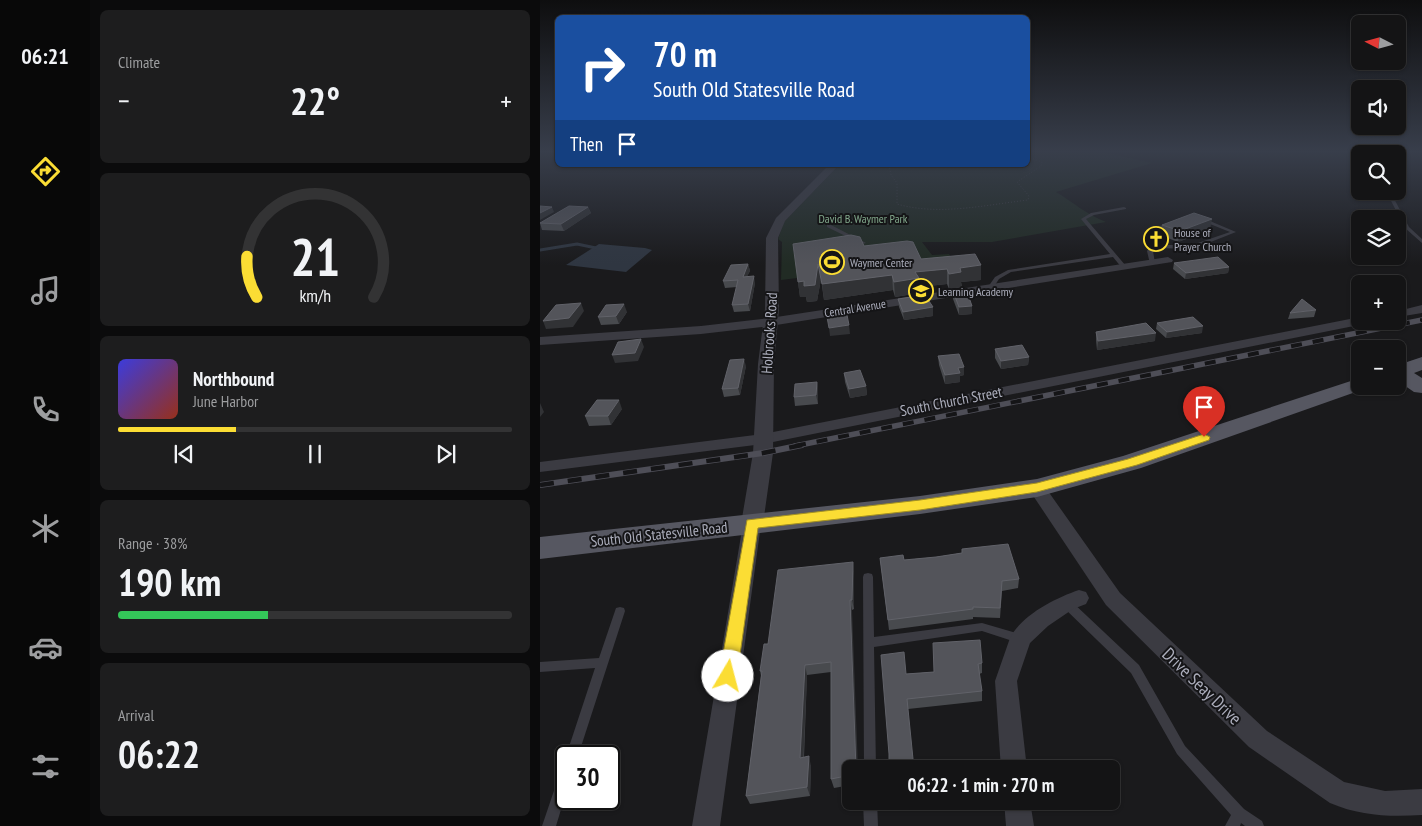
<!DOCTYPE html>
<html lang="en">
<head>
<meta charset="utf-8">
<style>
	body { margin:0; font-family:"PT Sans Narrow",sans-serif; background:#1d1d1e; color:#f1f3f6; height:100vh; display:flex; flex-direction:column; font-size:19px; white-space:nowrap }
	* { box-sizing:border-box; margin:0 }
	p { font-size:16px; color:#9d9ea0 }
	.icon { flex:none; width:28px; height:28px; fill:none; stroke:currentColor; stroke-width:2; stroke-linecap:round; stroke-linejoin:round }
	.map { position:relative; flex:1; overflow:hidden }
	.sheet { display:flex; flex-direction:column; gap:10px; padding:10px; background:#0b0b0c; width:450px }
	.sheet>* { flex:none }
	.banner { position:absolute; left:15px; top:15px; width:475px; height:152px; border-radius:8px; box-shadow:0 1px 4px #0004,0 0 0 1px #333334; background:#1a4fa0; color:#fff; overflow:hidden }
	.needle { width:32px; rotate:276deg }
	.tools { position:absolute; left:811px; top:15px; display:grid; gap:10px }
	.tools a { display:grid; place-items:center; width:55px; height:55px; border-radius:8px; background:#141415; box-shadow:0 1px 4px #0004,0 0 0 1px #333334; font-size:25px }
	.speed { position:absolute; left:15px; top:745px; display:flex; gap:10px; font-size:25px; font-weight:700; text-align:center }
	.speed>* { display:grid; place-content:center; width:65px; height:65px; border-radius:50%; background:#141415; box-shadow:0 1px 4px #0004,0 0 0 1px #333334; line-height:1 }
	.speed .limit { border:2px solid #111; border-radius:8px; background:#fff; color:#111 }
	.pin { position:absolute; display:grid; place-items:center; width:42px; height:42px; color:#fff; margin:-51px -21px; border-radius:50% 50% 50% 0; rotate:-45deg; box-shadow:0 0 5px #0007 }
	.pin .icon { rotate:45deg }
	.me { position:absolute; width:55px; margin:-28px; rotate:8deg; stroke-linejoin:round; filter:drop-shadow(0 0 4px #0008) }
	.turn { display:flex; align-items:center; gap:18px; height:105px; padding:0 15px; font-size:22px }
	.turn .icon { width:65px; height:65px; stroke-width:2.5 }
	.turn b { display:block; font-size:35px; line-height:42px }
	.then { display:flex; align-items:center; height:48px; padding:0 15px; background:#0003; gap:10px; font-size:19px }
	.big { font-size:38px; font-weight:700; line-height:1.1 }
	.sheet .tile { flex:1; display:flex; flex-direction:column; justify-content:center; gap:8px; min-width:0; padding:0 18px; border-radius:8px; background:#1d1d1e }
	.sheet .dial { align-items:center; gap:0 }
	.dial svg { height:130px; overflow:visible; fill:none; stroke:#333334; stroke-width:7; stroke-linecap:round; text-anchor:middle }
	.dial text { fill:#f1f3f6; stroke:none }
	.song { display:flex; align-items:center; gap:15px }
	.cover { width:60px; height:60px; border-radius:8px; background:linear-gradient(135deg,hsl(240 70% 55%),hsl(10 70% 35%)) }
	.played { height:5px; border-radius:2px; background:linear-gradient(90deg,#fbdd34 30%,#333334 30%) }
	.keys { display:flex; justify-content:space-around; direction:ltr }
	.heat { display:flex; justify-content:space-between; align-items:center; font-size:28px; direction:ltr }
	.charge { height:8px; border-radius:4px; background:linear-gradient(90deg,#34c759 38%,#333334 0) }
	.trip { position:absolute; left:302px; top:760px; width:278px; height:50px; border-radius:8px; background:#141415; box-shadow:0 1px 4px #0004,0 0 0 1px #333334; font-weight:700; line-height:50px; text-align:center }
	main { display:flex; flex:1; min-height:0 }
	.dock { display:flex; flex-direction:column; width:90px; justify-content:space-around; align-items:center; background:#080808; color:#9d9ea0 }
	.dock .icon { width:35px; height:35px }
	.dock .selected { color:#fbdd34 }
	.dock b { font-size:22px; color:#f1f3f6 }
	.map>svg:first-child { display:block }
	.green { fill:#212b24 }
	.water { fill:#2f3641 }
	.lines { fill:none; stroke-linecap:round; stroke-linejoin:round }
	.stream { stroke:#2f3641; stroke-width:3 }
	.path { stroke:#414149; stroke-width:1; stroke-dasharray:1 2; stroke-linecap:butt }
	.service { fill:#3b3b42; fill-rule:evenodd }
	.minor { fill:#3b3b42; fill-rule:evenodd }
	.tertiary { fill:#3b3b42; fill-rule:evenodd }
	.primary { fill:#565761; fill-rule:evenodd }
	.rail-far2-casing { stroke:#4e4e57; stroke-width:4 }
	.rail-far1-casing { stroke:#4e4e57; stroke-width:5.5 }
	.rail-casing { stroke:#4e4e57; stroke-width:6 }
	.rail-far2 { stroke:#151517; stroke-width:2.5; stroke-dasharray:8; stroke-linecap:butt }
	.rail-far1 { stroke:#151517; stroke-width:4; stroke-dasharray:11; stroke-linecap:butt }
	.rail { stroke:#151517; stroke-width:4.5; stroke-dasharray:14; stroke-linecap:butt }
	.wall { fill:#484a4e }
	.shaded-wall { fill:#313235 }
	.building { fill:#53545a; stroke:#616269 }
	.route { fill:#fbdd34; stroke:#a39022 }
	.labels { text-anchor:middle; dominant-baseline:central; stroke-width:4; stroke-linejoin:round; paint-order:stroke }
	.far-park-label { font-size:12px; fill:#82a88c; stroke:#151517 }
	.far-poi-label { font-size:12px; fill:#acaebc; stroke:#151517; text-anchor:start }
	.far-street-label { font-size:12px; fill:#acaebc; stroke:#151517 }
	.street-label { font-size:15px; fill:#acaebc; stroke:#151517 }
	.near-street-label { font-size:18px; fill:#acaebc; stroke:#151517 }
</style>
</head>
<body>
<main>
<nav class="dock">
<b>06:21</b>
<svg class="icon selected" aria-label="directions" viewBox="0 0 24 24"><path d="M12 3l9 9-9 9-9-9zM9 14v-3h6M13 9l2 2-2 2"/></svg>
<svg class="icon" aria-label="music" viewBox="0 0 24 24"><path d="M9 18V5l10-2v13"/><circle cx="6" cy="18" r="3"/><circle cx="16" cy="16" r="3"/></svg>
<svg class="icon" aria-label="phone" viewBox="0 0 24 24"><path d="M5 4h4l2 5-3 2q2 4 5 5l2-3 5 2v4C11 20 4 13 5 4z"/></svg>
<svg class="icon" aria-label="climate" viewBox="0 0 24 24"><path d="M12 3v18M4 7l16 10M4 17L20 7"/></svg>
<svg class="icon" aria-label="car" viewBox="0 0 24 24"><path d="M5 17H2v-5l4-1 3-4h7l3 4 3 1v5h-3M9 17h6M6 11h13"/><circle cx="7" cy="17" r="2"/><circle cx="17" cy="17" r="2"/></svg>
<svg class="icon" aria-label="filters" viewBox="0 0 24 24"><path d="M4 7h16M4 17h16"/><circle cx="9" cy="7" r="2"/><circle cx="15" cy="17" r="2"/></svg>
</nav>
<section class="sheet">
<div class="tile"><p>Climate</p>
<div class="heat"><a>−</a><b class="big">22°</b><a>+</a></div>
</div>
<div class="tile dial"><svg viewBox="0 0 100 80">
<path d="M14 69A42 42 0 1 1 86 69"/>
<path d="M14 69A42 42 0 0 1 8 44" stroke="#fbdd34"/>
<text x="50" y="56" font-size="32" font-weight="700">21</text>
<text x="50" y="72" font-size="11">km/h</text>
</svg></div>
<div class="tile">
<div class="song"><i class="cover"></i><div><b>Northbound</b><p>June Harbor</p></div></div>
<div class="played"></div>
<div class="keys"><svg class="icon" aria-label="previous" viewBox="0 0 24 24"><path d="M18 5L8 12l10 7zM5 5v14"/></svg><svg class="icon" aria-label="pause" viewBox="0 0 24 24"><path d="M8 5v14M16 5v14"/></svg><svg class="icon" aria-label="next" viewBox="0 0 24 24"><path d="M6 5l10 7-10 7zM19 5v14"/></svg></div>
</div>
<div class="tile"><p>Range · 38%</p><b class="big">190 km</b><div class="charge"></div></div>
<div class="tile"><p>Arrival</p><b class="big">06:22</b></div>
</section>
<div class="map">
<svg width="882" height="826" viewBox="0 0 882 826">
	<rect width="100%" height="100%" fill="#1a1a1c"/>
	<path class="green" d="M488,150H553L612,163L516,192C533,202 547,215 566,222L452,242H382L392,255L409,254L412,259L241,280L242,242L238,239L244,222L299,165H488Z"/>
	<path class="water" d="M59,244L105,248L112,250L86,272L26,265Z"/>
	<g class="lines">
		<path class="stream" d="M0,250L37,244L56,248"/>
		<path class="path" d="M349,165L351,175L357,183V204C399,216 445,205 488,200L489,196L477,182L501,166L502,162L488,157"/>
		<path class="service" d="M826,150H828L830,154H826Z
			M846,191H850L869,227L882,239V243L865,228Z
			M584,207L586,208V209L554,215L546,219L586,266V268H582L573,257L471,272L459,279L453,288L451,289L448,287L455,277L468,270L570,254L541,219L551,213Z
			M646,216H658L696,232L653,249L615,248L613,251L615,263L610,264L607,251L611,246L608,233L612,229ZM647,218H655L690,232L652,245H616L612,234L616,231Z
			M287,225H291L326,243L322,244L287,227Z
			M328,573L332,574L333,577L334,637L442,623L483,635L484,638L483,641L479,643L442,631L334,647L336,769H324L323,577L324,574Z
			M526,599L530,600L599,665L645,746L704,809L722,821L724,826H705L701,823L700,826H685L691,815L637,754L591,673L522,606L521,603L522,600Z
			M80,607L84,608L85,611L38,756H26V757V756L55,668L0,672V662L59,658L75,611L76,608Z
			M26,767V793L16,826H2L20,773L21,768Z
			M323,801H337L338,826H324Z"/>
		<path class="minor" d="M628,257L633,260L632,262L230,326L161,334L0,345V337L161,326L230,318Z
			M882,305V313L858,317V311Z
			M820,317V321H826L824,324L223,444L0,472V462L223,434Z
			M497,482L503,484L580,593L727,731L804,782L845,791L882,789V815C850,817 820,816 790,803L709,747L566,605L488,488L491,484Z
			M212,517L218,519L221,524L180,826H152L203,524L206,519Z
			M539,590L546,592L549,598L546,604L533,609L508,626L490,643L477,681L487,769H461L455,681L470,638C482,615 515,598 539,590Z
			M464,801H490L494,826H466Z"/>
		<path class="tertiary" d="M289,165H299L245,221L238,238L239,309L234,364L233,453L223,524L220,530L212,532L204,530L201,524L213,453L218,364L225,309L226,238L236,218Z"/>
		<path class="primary" d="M882,357V370L874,373L882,378V393L874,392L858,381V365Z
			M820,378V386H829L827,388L601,468L497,497L380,514L0,559V537L380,496L497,479L583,456Z"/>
		<defs>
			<path id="rail-far2" d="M880,320H882"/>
			<path id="rail-far1" d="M255,446L882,320"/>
			<path id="rail" d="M0,485L223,453L262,445"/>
		</defs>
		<use href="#rail-far2" class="rail-far2-casing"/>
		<use href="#rail-far1" class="rail-far1-casing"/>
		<use href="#rail" class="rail-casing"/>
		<use href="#rail-far2" class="rail-far2"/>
		<use href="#rail-far1" class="rail-far1"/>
		<use href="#rail" class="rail"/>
	</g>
	<path class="wall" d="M48,207L51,213L24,231L2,230L0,223Z
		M622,225L670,230L638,242L620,235Z
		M324,246L381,259L441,280L421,282L422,287L409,289L407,284L379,287V293L355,297L353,290L284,300L281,279L277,301L267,302L266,297H260L258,282Z
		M634,263L689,267L688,273L645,279L633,269Z
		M208,264L210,271L207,276L215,283L210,311L194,312L192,305L197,287L185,288L183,281Z
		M413,291L432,314L419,315L413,299Z
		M358,299L393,307V316L364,320L359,307Z
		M776,310L774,317L748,319L750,313Z
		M87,312L79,324L61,325L58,317Z
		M617,323L662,333L626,338L616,329Z
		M556,332L615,341L557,350L556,340Z
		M455,349L489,357L488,365L461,369L455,358Z
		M398,356L424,367V375L420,376V382L405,384L399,365Z
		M206,366L200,395L184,397L182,389Z
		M304,373L326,386L327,395L310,398L305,382Z
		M277,382L278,391V404L255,406L254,397Z
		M82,409L71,425L49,426L45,416Z
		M422,549L479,579L478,588L462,591L460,618L433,617V619L349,630L340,558L364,560L396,557L422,553Z
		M314,571V609L312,610L311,785L294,788L291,779V672L267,675L264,757L271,766L270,796L210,804L206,796L221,676L220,671L228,644Z
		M442,663V673L439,674L442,691V701L368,709L349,769L366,674L394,672Z
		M349,801H386L350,804Z
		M387,801H415L387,805Z"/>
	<path class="shaded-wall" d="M12,207L14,212L0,220V213Z
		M48,207L51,213L24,231L21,224Z
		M672,219L670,230L638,242L640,231Z
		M208,264L210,271L204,283L203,277Z
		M278,264L281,279L277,301L267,302L266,297H260L258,282L264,281Z
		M441,265V280L421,282L422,287L409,289V274L420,268Z
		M689,267L688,273L645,279L646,273Z
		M407,269V284L379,287V293L355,297L354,282L375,272Z
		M352,275L353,290L284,300L282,284Z
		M214,276L215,283L210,311L208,304Z
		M41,303L44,311L33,327L6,329L3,321Z
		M84,304L87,312L79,324L76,316Z
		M432,306V314L419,315V307Z
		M393,307V316L364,320L363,312Z
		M309,325L310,334L290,336L289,328Z
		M663,326L662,333L626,338L627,332Z
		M616,333L615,341L557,350L558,341Z
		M101,339L104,347L98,361L75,363L72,355Z
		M489,357L488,365L461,369V361Z
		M204,359L206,366L200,395L198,388Z
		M424,367V375L420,376V382L405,384V375L418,368Z
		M277,382L278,391V404L276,395Z
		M326,386L327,395L310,398L309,389Z
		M79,400L82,409L71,425L68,416Z
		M0,403L4,412L0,417Z
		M313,562L314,571V609L312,600Z
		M310,600L312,610L318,769H316Z
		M265,665L267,675L263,767L260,758Z
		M269,756L271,766L270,796L267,787Z"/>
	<path class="building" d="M0,206L12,207L0,213Z
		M29,206L48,207L21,224L0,223Z
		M654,213L672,219L640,231L622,225Z
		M311,235L320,237L324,246L367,241L373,242L381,259L435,254L441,265L420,268L421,272L409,274L407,269L375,272L379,278L354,282L352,275L282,284L278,264L275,285L264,286V281L258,282L253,244Z
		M678,257L689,267L646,273L634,263Z
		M208,264L203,277L214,276L208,304L192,305L198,280L183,281L191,265Z
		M426,289L432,306L419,307L413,291Z
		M385,295L393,307L363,312L358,299Z
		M762,299L776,310L750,313Z
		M41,303L29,318L3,321L16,305Z
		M84,304L76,316L58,317L66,305Z
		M307,315L309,325L289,328L287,317Z
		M653,317L663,326L627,332L617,323Z
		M606,323L616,333L558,341L556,332Z
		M101,339L95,353L72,355L78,342Z
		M482,345L489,357L461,361L455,349Z
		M419,354L424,367L418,368L420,373L405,375L398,356Z
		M204,359L198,388L182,389L190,360Z
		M320,370L326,386L309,389L304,373Z
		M277,382L276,395L254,397L255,384Z
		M57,400H79L68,416H45Z
		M468,544L479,579L462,581L460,608L433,607V609L348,620L340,558L363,555L364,560L396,557L422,553V549Z
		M313,562L312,600H310L316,769H311V775L291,779V662L265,665L260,758L269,756L267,787L206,796L222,671H220L224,644H228L238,570Z
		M440,640L442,663L438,664L442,691L367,699L374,769H349V754L341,655L364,652L366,674L394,672L393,643Z
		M448,762L449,769H386Z"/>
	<linearGradient id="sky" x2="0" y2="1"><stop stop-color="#0e0e0f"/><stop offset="0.57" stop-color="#383e4b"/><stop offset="1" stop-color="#383e4b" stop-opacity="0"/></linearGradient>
	<rect width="882" height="265" fill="url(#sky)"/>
	<path class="route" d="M664,434L670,437L669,440L597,465L497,492L380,510L218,528L197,676L194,681L188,683L182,681L179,676L207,520L380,500L497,483L588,459Z"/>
	<defs>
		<symbol id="church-ring" viewBox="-11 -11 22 22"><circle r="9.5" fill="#151517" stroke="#fbdd34" stroke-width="1.5"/><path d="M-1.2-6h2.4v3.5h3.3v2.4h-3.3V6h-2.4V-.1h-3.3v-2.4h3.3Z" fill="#fbdd34"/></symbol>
		<symbol id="stadium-ring" viewBox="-11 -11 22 22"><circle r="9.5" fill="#151517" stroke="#fbdd34" stroke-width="1.5"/><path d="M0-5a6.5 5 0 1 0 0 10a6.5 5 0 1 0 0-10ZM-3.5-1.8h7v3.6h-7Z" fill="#fbdd34"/></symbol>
		<symbol id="school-ring" viewBox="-11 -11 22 22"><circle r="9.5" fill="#151517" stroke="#fbdd34" stroke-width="1.5"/><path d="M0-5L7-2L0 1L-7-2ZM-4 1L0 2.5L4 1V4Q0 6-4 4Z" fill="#fbdd34"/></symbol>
	</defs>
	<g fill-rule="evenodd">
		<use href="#church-ring" x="602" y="225" width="28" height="28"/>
		<use href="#stadium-ring" x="278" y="248" width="28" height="28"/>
		<use href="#school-ring" x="367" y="277" width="28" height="28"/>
	</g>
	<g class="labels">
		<g class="far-park-label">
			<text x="323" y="218">David B. Waymer Park</text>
		</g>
		<g class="far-poi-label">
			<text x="634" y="232">House of<tspan x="634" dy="14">Prayer Church</tspan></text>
			<text x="310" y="262">Waymer Center</text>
			<text x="398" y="291">Learning Academy</text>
		</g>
		<g class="far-street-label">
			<text transform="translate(315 308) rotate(-9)">Central Avenue</text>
		</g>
		<g class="street-label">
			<text transform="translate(229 333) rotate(-86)">Holbrooks Road</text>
			<text transform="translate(411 401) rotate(-11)">South Church Street</text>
			<text transform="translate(119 534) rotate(-6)">South Old Statesville Road</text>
		</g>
		<g class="near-street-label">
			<text transform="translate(662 686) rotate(44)">Drive Seay Drive</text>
		</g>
	</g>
</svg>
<div class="tools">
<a><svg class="needle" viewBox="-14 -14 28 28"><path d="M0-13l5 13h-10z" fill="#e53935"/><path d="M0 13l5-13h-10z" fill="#9d9ea0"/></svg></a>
<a><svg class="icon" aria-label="sound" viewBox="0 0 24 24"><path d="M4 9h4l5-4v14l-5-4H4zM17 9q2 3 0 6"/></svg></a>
<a><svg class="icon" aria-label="search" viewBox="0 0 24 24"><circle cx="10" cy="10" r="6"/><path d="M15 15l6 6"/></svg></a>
<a><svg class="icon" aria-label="layers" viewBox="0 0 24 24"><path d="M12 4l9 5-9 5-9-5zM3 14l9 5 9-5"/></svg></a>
<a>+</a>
<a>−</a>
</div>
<div class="speed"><div class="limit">30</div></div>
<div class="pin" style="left:664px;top:437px;background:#d93025"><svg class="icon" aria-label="arrive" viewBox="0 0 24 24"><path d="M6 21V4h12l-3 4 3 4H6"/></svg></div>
<svg class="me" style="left:188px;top:676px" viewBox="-20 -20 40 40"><circle r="19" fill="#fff"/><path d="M0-13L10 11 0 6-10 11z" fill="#fbdd34"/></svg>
<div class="trip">06:22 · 1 min · 270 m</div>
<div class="banner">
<div class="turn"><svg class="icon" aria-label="right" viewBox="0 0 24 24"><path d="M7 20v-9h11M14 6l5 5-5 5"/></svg><div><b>70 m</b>South Old Statesville Road</div></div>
<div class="then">Then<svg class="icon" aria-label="arrive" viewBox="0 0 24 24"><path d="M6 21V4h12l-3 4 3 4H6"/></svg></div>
</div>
</div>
</main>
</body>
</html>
